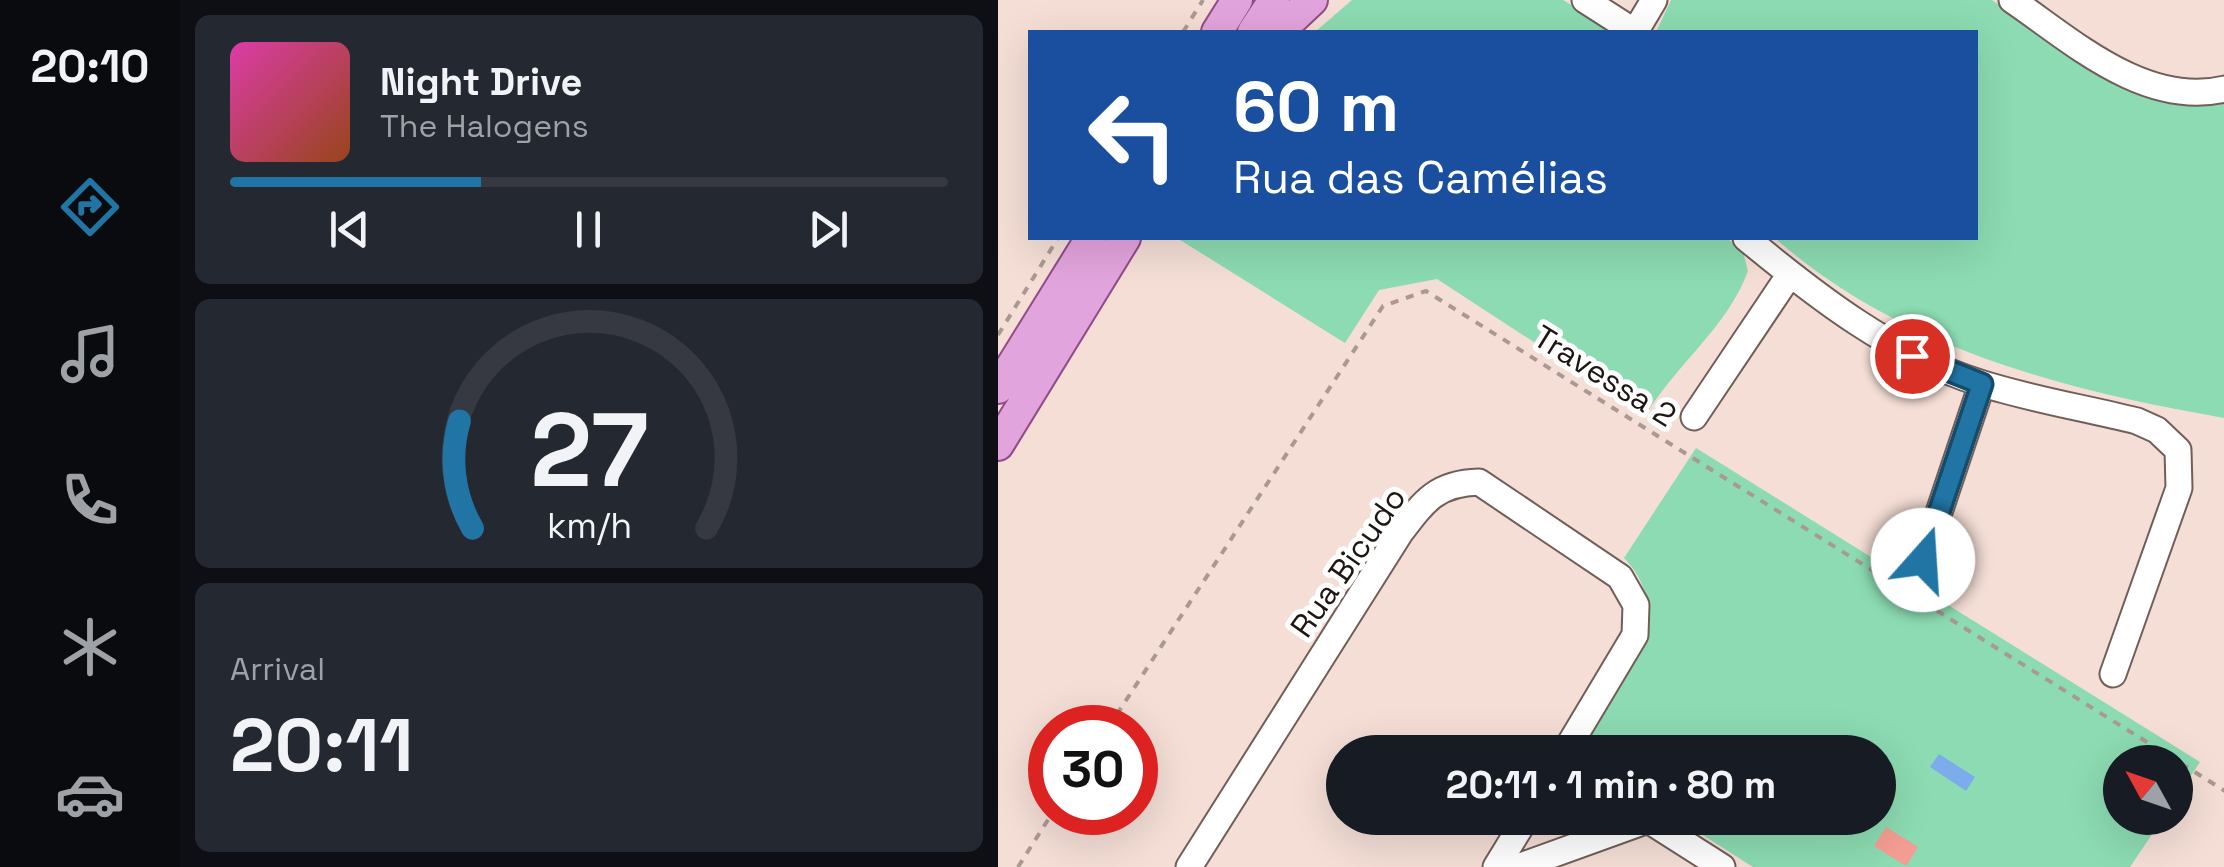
<!DOCTYPE html>
<html lang="en">
<head>
<meta charset="utf-8">
<style>
	body { margin:0; font-family:"Space Grotesk",sans-serif; background:#242831; color:#f1f3f6; height:100vh; display:flex; flex-direction:column; font-size:38px; white-space:nowrap }
	* { box-sizing:border-box; margin:0 }
	p { font-size:32px; color:#9ea1a6 }
	.icon { flex:none; width:55px; height:55px; fill:none; stroke:currentColor; stroke-width:2; stroke-linecap:round; stroke-linejoin:round }
	.map { position:relative; flex:1; overflow:hidden }
	.details { display:flex; flex-direction:column; gap:15px; padding:15px; background:#0d0f14; width:818px }
	.details>* { flex:none }
	.hud { position:absolute; left:30px; top:30px; width:950px; height:210px; border-radius:0px; box-shadow:0 10px 40px #0002; background:#1a4fa0; color:#fff; overflow:hidden }
	.needle { width:65px; rotate:310deg }
	.fabs { position:absolute; left:1105px; top:745px; display:grid; gap:20px }
	.fabs a { display:grid; place-items:center; width:90px; height:90px; border-radius:50%; background:#171b24; box-shadow:0 10px 40px #0002; font-size:50px }
	.speed { position:absolute; left:30px; top:705px; display:flex; gap:20px; font-size:50px; font-weight:700; text-align:center }
	.speed>* { display:grid; place-content:center; width:130px; height:130px; border-radius:50%; background:#171b24; box-shadow:0 10px 40px #0002; line-height:1 }
	.speed .limit { border:15px solid #d22; background:#fff; color:#111 }
	.pin { position:absolute; display:grid; place-items:center; width:85px; height:85px; color:#fff; margin:-42px; border:5px solid #fff; border-radius:50%; box-shadow:0 2px 10px #0007 }
	.me { position:absolute; width:110px; margin:-55px; rotate:19deg; stroke-linejoin:round; filter:drop-shadow(0 0 8px #0008) }
	.turn { display:flex; align-items:center; gap:35px; height:210px; padding:0 40px; font-size:45px }
	.turn .icon { width:130px; height:130px; stroke-width:2.5 }
	.turn b { display:block; font-size:70px; line-height:85px }
	.big { font-size:75px; font-weight:700; line-height:1.1 }
	.details .tile { flex:1; display:flex; flex-direction:column; justify-content:center; gap:15px; min-width:0; padding:0 35px; border-radius:15px; background:#242831 }
	.details .dial { align-items:center; gap:0 }
	.dial svg { height:260px; overflow:visible; fill:none; stroke:#363941; stroke-width:7; stroke-linecap:round; text-anchor:middle }
	.dial text { fill:#f1f3f6; stroke:none }
	.song { display:flex; align-items:center; gap:30px }
	.cover { width:120px; height:120px; border-radius:15px; background:linear-gradient(135deg,hsl(320 70% 55%),hsl(20 70% 35%)) }
	.played { height:10px; border-radius:5px; background:linear-gradient(90deg,#2175a5 35%,#363941 35%) }
	.keys { display:flex; justify-content:space-around; direction:ltr }
	.trip { position:absolute; left:328px; top:735px; width:570px; height:100px; border-radius:50px; background:#171b24; box-shadow:0 10px 40px #0002; font-weight:700; line-height:100px; text-align:center }
	main { display:flex; flex:1; min-height:0 }
	.dock { display:flex; flex-direction:column; width:180px; justify-content:space-around; align-items:center; background:#090b0e; color:#9ea1a6 }
	.dock .icon { width:70px; height:70px }
	.dock .on { color:#2175a5 }
	.dock b { font-size:45px; color:#f1f3f6 }
	.map>svg:first-child { display:block }
	.green { fill:#8cdbb2 }
	.water { fill:#7dacec }
	.building { fill:#f49d92 }
	.lines { fill:none; stroke-linecap:round; stroke-linejoin:round }
	.minor-casing { stroke:#715e58; stroke-width:29 }
	.major-casing { stroke:#914b88; stroke-width:34 }
	.path { stroke:#aa9993; stroke-width:4; stroke-dasharray:8 8; stroke-linecap:butt }
	.minor { stroke:#fff; stroke-width:25 }
	.major { stroke:#e2a4dd; stroke-width:30 }
	.route-casing { stroke:#154c6b; stroke-width:25 }
	.route { stroke:#2175a5; stroke-width:18 }
	.labels { text-anchor:middle; dominant-baseline:central; stroke-width:10; stroke-linejoin:round; paint-order:stroke }
	.street-label { font-size:32px; fill:#1d1613; stroke:#fff }
</style>
</head>
<body>
<main>
<nav class="dock">
<b>20:10</b>
<svg class="icon on" aria-label="directions" viewBox="0 0 24 24"><path d="M12 3l9 9-9 9-9-9zM9 14v-3h6M13 9l2 2-2 2"/></svg>
<svg class="icon" aria-label="music" viewBox="0 0 24 24"><path d="M9 18V5l10-2v13"/><circle cx="6" cy="18" r="3"/><circle cx="16" cy="16" r="3"/></svg>
<svg class="icon" aria-label="phone" viewBox="0 0 24 24"><path d="M5 4h4l2 5-3 2q2 4 5 5l2-3 5 2v4C11 20 4 13 5 4z"/></svg>
<svg class="icon" aria-label="climate" viewBox="0 0 24 24"><path d="M12 3v18M4 7l16 10M4 17L20 7"/></svg>
<svg class="icon" aria-label="car" viewBox="0 0 24 24"><path d="M5 17H2v-5l4-1 3-4h7l3 4 3 1v5h-3M9 17h6M6 11h13"/><circle cx="7" cy="17" r="2"/><circle cx="17" cy="17" r="2"/></svg>
</nav>
<section class="details">
<div class="tile">
<div class="song"><i class="cover"></i><div><b>Night Drive</b><p>The Halogens</p></div></div>
<div class="played"></div>
<div class="keys"><svg class="icon" aria-label="previous" viewBox="0 0 24 24"><path d="M18 5L8 12l10 7zM5 5v14"/></svg><svg class="icon" aria-label="pause" viewBox="0 0 24 24"><path d="M8 5v14M16 5v14"/></svg><svg class="icon" aria-label="next" viewBox="0 0 24 24"><path d="M6 5l10 7-10 7zM19 5v14"/></svg></div>
</div>
<div class="tile dial"><svg viewBox="0 0 100 80">
<path d="M14 69A42 42 0 1 1 86 69"/>
<path d="M14 69A42 42 0 0 1 10 36" stroke="#2175a5"/>
<text x="50" y="56" font-size="32" font-weight="700">27</text>
<text x="50" y="72" font-size="11">km/h</text>
</svg></div>
<div class="tile"><p>Arrival</p><b class="big">20:11</b></div>
</section>
<div class="map">
<svg width="1227" height="867" viewBox="0 0 1227 867">
	<rect width="100%" height="100%" fill="#f4ded6"/>
	<path class="green" d="M354,0H565L619,32H317Z
		M673,0H994L1102,74L1204,103L1226,102V418C1066,390 901,348 777,238H978V32H658Z
		M179,238H729L745,252L750,271C729,328 678,364 648,415L439,279L381,290L347,343Z
		M698,448L1202,762L1178,798V762H1122V818H1165L1132,867H755L678,818H880V752H589L587,739C618,684 683,615 626,558Z"/>
	<path class="water" d="M941,754L977,777L968,791L932,767Z"/>
	<path class="building" d="M888,827L920,847L908,866L876,846Z"/>
	<g class="lines">
		<defs>
			<path id="minor" d="M587,0L637,32
				M1014,0C1074,41 1147,108 1227,89
				M637,32L656,0
				M748,238C818,296 894,355 982,383C1032,399 1087,408 1139,421L1159,430L1180,450L1181,488L1115,674
				M696,417L792,274
				M925,560L984,384
				M647,818L724,867
				M191,867L402,533C426,501 439,483 481,482L622,577L638,605L637,635L567,752
				M498,867L528,818
				M520,867L650,820"/>
			<path id="major" d="M219,32L239,0
				M255,32L276,0
				M280,32L314,0
				M0,388L93,238
				M0,445L127,238"/>
		</defs>
		<use href="#minor" class="minor-casing"/>
		<use href="#major" class="major-casing"/>
		<path class="path" d="M185,32L205,0
			M0,335L60,238
			M110,728L385,306L428,291L1227,791
			M20,867L55,812"/>
		<use href="#minor" class="minor"/>
		<use href="#major" class="major"/>
	</g>
	<g class="lines">
		<defs>
			<path id="route" d="M914,356L984,384L925,560"/>
		</defs>
		<use href="#route" class="route-casing"/>
		<use href="#route" class="route"/>
	</g>
	<g class="labels">
		<g class="street-label">
			<text transform="translate(607 376) rotate(32)">Travessa 2</text>
			<text transform="translate(350 562) rotate(-55)">Rua Bicudo</text>
		</g>
	</g>
</svg>
<div class="fabs">
<a><svg class="needle" viewBox="-14 -14 28 28"><path d="M0-13l5 13h-10z" fill="#e53935"/><path d="M0 13l5-13h-10z" fill="#9ea1a6"/></svg></a>
</div>
<div class="speed"><div class="limit">30</div></div>
<div class="pin" style="left:914px;top:356px;background:#d93025"><svg class="icon" aria-label="arrive" viewBox="0 0 24 24"><path d="M6 21V4h12l-3 4 3 4H6"/></svg></div>
<svg class="me" style="left:925px;top:560px" viewBox="-20 -20 40 40"><circle r="19" fill="#fff"/><path d="M0-13L10 11 0 6-10 11z" fill="#2175a5"/></svg>
<div class="trip">20:11 · 1 min · 80 m</div>
<div class="hud">
<div class="turn"><svg class="icon" aria-label="left" viewBox="0 0 24 24"><path d="M17 20v-9H6M10 6l-5 5 5 5"/></svg><div><b>60 m</b>Rua das Camélias</div></div>
</div>
</div>
</main>
</body>
</html>
